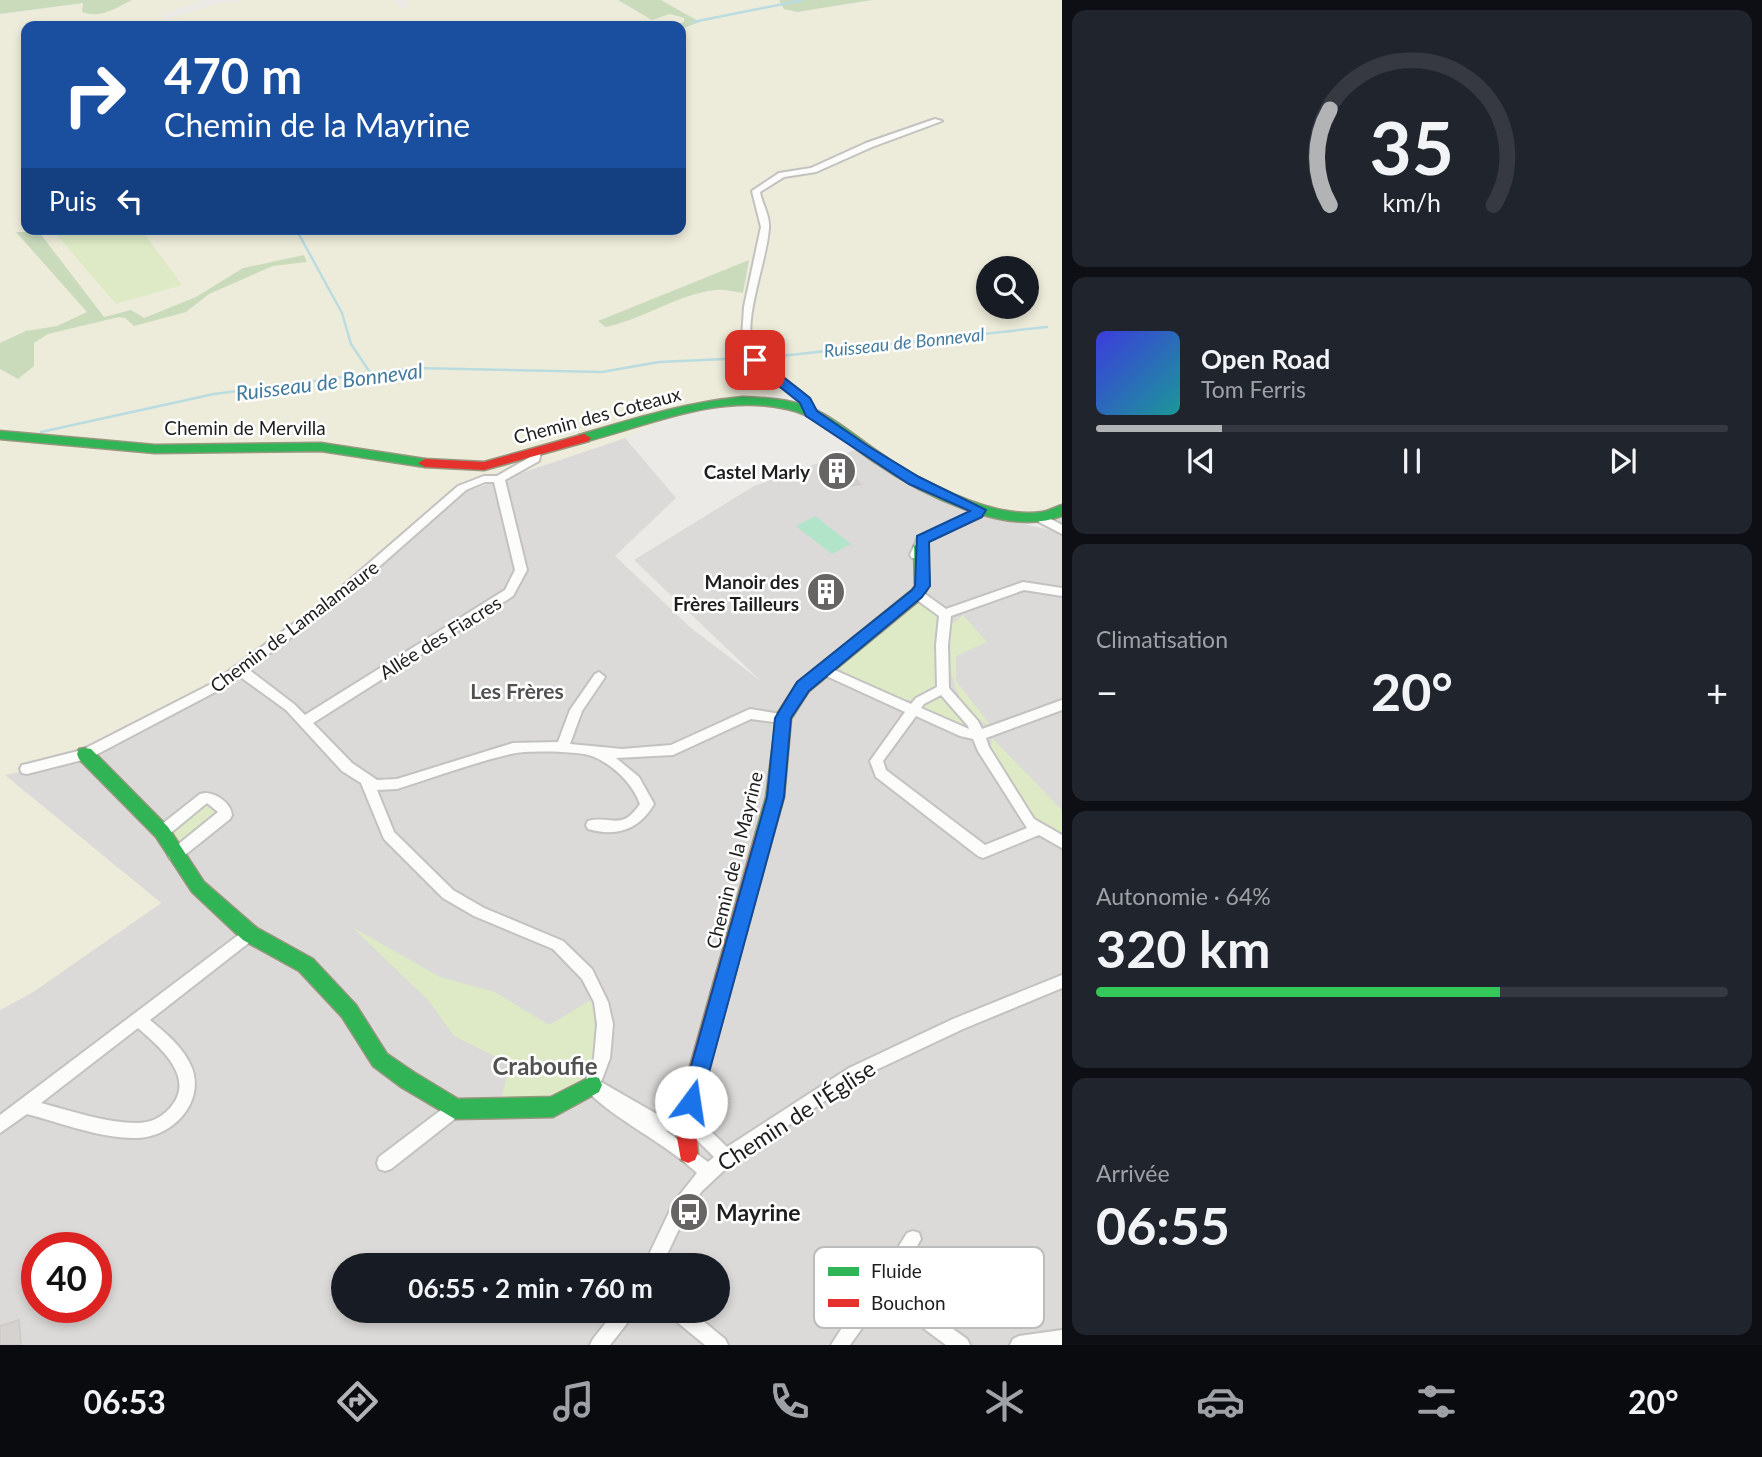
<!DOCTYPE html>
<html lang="fr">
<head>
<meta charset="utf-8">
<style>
	body { margin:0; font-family:Lato,sans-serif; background:#20242c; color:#f1f3f6; height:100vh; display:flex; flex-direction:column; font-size:26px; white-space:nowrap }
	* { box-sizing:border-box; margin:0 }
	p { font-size:23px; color:#9ea1a6 }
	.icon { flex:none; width:38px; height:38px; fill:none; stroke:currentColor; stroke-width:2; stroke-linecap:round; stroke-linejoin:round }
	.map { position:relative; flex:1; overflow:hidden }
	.details { display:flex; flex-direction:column; gap:10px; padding:10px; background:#0d0f14; width:700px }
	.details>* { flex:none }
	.hud { position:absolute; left:21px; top:21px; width:665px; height:214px; border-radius:14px; box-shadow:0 4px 10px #0003; background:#1a4fa0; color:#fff; overflow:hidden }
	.controls { position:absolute; left:976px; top:256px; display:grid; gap:14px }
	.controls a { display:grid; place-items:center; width:63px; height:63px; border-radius:50%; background:#171b24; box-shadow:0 4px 10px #0003; font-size:35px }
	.speed { position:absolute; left:21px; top:1232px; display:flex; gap:14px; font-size:35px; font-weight:700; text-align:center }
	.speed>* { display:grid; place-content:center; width:91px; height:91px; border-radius:50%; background:#171b24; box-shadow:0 4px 10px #0003; line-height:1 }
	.speed .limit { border:10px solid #d22; background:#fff; color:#111 }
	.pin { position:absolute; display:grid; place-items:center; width:60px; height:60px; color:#fff; margin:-30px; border-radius:14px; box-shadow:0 4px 10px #0006 }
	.me { position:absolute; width:77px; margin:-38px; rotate:14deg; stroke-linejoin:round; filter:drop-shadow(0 0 5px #0008) }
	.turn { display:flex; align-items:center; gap:24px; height:147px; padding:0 28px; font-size:32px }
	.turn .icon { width:91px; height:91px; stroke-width:2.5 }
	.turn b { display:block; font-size:49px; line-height:60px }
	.then { display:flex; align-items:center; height:66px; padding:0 28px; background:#0003; gap:14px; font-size:26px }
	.big { font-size:52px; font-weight:700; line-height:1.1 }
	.details .tile { flex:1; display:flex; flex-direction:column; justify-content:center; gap:10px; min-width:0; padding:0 24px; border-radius:14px; background:#20242c }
	.details .dial { align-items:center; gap:0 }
	.dial svg { height:182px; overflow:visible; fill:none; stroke:#363941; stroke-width:7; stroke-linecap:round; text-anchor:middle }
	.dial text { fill:#f1f3f6; stroke:none }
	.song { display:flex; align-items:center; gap:21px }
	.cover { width:84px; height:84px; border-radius:10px; background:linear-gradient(135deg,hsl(240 70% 55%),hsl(180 70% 35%)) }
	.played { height:7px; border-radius:4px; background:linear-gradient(90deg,#b2b3b4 20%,#363941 20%) }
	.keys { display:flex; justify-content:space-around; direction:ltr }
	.heat { display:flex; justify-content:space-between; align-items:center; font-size:38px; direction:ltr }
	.charge { height:10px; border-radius:5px; background:linear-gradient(90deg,#34c759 64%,#363941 0) }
	.trip { position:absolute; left:331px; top:1253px; width:399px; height:70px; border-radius:35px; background:#171b24; box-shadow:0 4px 10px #0003; font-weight:700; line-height:70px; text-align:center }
	.tabs { display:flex; height:112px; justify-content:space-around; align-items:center; background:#090b0e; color:#9ea1a6 }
	.tabs .icon { width:49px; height:49px }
	.tabs .active { color:#b2b3b4 }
	.tabs b { font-size:32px; color:#f1f3f6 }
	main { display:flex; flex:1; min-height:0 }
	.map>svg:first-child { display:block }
	.residential { fill:#dbdad8; fill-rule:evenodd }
	.farmland { fill:#edecda; fill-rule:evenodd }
	.grass { fill:#ddeac5 }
	.forest { fill:#cadbbc }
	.pitch { fill:#b1e4c9 }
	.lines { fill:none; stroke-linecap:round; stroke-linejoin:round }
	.stream { stroke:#badce0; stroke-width:2.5 }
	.building { fill:#d5d2cf; stroke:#cfcbc8; stroke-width:2 }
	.street-casing { stroke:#c3c2c1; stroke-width:4 }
	.fast-casing { stroke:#97967e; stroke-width:3 }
	.jam-casing { stroke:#97967e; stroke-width:3 }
	.street { fill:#fcfcfb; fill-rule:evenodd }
	.fast { fill:#30b455; fill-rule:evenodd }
	.jam { fill:#e5322d; fill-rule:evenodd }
	.route { fill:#1a73e8; stroke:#114b97; stroke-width:2 }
	.labels { text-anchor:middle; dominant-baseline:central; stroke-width:5; stroke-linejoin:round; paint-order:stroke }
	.far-water-label { font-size:18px; font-style:italic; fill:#437b9e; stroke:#fff }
	.street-label { font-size:19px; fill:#1e1e1e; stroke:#fff }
	.poi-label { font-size:19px; font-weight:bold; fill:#1e1e1e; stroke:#fff; text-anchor:end }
	.water-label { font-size:21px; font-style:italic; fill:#437b9e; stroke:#fff }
	.neighbourhood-label { font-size:21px; font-weight:bold; fill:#515151; stroke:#fff }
	.near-street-label { font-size:23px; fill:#1e1e1e; stroke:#fff }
	.near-poi-label { font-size:23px; font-weight:bold; fill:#1e1e1e; stroke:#fff; text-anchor:start }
	.near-neighbourhood-label { font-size:24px; font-weight:bold; fill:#515151; stroke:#fff }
	.key { fill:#fff; stroke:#bcbcbc; stroke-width:2 }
	.key-label { font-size:19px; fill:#1e1e1e }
</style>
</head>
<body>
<main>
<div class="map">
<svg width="1062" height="1345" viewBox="0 0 1062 1345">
	<rect width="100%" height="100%" fill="#eceae7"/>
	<path class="residential" d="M625,438L676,498L615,556L691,628L761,681L634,560L754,486L866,446L951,504L967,511L1046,529L1062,515V1345H0V1010L33,992L161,903L4,775L61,763L464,492ZM37,1248H96V1307H37ZM343,1265H718V1311H343Z"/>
	<path class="farmland" d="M132,0H203L162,15L167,19L218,3L255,0H392L403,9L407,5L406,0H618L652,20L670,14L684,18V22L673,26H26V229H681V29L700,22L661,0H779L784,9L797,12L872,0H1062V505L1049,513L1022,514L962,499L866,446L802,392L695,405L625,438L464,492L319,613L205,687L61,763L5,775L161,903L33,992L0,1010V14L83,3ZM989,268H1027V306H989Z"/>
	<path class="grass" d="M141,229L182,285L116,304L57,235Z
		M910,604H926L937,614V685C912,718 872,688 844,675L839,664L872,635H880L896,622L894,618Z
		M963,615L987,642L956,656V681L991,726C981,723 976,716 969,709C946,684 951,658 950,626Z
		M935,696H944L969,723V727L925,712L923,703Z
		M992,738L1062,810V834L1031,815L990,752Z
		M208,802L220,811L178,847L168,832Z
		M352,927L440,977L495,992L549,1025L591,1000L599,1009L598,1052L586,1083L553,1101L499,1108L510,1064L454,1036L429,1001Z"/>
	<path class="forest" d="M0,0H132C115,8 102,19 82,12L83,3L0,14Z
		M618,0H661L700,22L681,29V26H673L684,22V18L670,14L652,20Z
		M779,0H872L797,12L784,9Z
		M16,232H39L104,317L131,310L144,318L196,297L243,268L304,255L307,262L273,266L209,294L186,312L134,326L125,318L119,317L48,334L34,343V366L18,379L0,369V343L26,331L57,326L87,312Z
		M749,260L743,293C735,292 724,289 716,290C677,294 643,320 605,327L598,321Z"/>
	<path class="pitch" d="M815,516L851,544L832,554L796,526Z"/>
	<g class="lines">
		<path class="stream" d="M693,22L803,0
			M296,229L342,313L351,344L371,374
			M761,358L1047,327
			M41,432L214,394L413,368L602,372L659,362L747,358"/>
	</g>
	<path class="building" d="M835,462L849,472L860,484L839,488L832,480H834L830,476L834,475L824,467Z
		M833,580L844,586L839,593L827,603L814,601L813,592L823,583L827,586Z
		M19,1320L21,1345H0V1326Z"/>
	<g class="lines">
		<defs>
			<path id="street" d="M935,119L942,121L872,147L816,172L784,177L760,192C762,204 770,215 769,228C767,261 742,320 753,350C763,377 806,382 816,413L811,416L807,415L798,399L758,368L743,349L742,338L744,307L761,227L752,191L779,173L811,168L866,143Z
				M536,449L541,452L539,461L505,480L527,570L513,596L313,723L352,763L377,780L397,779L513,743L558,742L570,710L595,674L599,672L605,677L582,711L570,744L622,749L671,745L750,709L787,715L789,718L787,721L783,723L751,719L673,755L616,758L639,777L654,804C639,830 616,837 588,829L586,825L588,821C612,815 621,832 640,804C632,782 612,764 592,756C579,751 525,750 511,754C472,763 435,777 397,789L377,790L394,832L453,890L484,908L563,941L592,969L608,1002L613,1024L610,1058L601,1082L655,1113C669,1118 684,1112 696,1117L727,1147L849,1068L953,1019L1062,975V988L963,1029L859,1078L732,1163L702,1191L686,1214L662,1265H644L674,1202L697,1173C663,1141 619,1123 586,1090L584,1085L594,1058L597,1024L594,1002L582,979L553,949L474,916L443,898L384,839L361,783L342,771L286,710L239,676L219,690L90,758L27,774L22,773L20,769L22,765L27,764L82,750L211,684L330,597L458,486L484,476H497L530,457L532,450ZM485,482H494L515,570L505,590L305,715L294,704L248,669L338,603L466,490ZM687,1130L714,1157L708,1162L666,1131Z
				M979,506L984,510L981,517L927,542L920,558H912L910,555L918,537L973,512L975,507Z
				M1043,515L1062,525V534L1039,522L1037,519Z
				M1023,582L1062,588V596L1024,590L951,616L948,645L949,688L978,721L982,729L1062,700V710L986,738L989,747L1034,819L1062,835V848L1039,835L983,858L978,856L876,777L870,761L905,712L822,674L820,671L822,668H830L911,704L916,698L937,687L936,645L939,616L913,597L911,594L913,591H921L946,609ZM941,695L968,726L969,729L921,708L924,704ZM916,716L960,736L973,739L978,751L1027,828L985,845L886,770L883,761Z
				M205,793C216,793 231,803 232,815L230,819L180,859L175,861L170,859L168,855L170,851L218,812L207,803L167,836L162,837L157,836L155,832L157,828L200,794Z
				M250,928L255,930L257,934L255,938L150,1020C166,1033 184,1048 192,1068C205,1103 172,1137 138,1138C101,1139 62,1123 27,1114L0,1133V1115L245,930ZM138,1028C160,1047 197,1078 170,1108C161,1118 150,1123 137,1123C105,1123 72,1111 41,1103Z
				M455,1102L461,1104L463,1109L461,1114L391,1169L385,1171L379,1169L377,1163L379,1157L449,1104Z
				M913,1231L919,1233L921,1239L894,1287L967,1339L970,1345H946L888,1302L882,1300L850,1345H831L867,1289L875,1285L907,1233Z
				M615,1311H635L632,1317L610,1345H590L593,1339Z
				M668,1311H691L725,1339L728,1345H705L671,1317Z
				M1062,1330V1345H1010L1013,1339L1019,1336Z"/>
			<path id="fast" d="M743,397C766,398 790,399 811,408C834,418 854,435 874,449C914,478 991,520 1042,512C1049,511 1055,507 1062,505V516C1006,538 919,493 873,461C846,443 820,416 787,409C718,393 650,425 584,442L577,438L579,435C633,419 687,402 743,397Z
				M0,431L155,445L321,443L425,459L432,463L425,467L321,451L155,453L0,439Z
				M921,541L928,546L929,586L922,598L809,691L791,719L784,797L774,832L771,837L765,839L759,837L756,832L766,797L777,714L797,683L912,590L915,586L914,546Z
				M85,748L91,749L168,827L204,882L257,928L313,959L356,1005L387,1054L415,1073L458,1099L551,1097L592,1076L599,1078L602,1085L599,1092L553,1117L455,1119L401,1087L373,1066L342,1017L299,971L243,940L192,892L156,837L79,759L77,754L79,749Z"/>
			<path id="jam" d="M584,434L591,438L589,441L484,470L425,467L418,463L425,459L484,462Z
				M765,825L771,827L774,832L705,1084L696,1132L698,1153L695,1160L688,1163L681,1160L676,1132L685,1084L756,832L759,827Z"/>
		</defs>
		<use href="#street" class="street-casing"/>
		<use href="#fast" class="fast-casing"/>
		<use href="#jam" class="jam-casing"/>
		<use href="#street" class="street"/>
		<use href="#fast" class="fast"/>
		<use href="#jam" class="jam"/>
	</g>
	<path class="route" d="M750,358H759L810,398L817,411L868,446L919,477L986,510L982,517L929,542L930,586L922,597L809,691L791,718L784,797L701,1102L698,1109L691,1112L684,1109L681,1102L767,797L775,718L797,682L912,590L915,586L917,536L970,511L909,484L806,416L800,403L750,363Z"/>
	<defs>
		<symbol id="building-disc" viewBox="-11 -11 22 22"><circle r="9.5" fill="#666564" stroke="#fff"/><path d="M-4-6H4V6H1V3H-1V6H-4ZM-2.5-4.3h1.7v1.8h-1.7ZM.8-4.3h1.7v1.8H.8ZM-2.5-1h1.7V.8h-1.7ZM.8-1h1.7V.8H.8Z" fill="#fff"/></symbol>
		<symbol id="bus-disc" viewBox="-11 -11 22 22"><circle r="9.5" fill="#666564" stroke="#fff"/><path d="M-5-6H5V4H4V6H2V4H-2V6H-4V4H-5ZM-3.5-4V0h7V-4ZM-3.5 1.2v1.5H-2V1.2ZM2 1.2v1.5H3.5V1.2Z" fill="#fff"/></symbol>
	</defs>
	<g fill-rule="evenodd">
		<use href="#building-disc" x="815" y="449" width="44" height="44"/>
		<use href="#building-disc" x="804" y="570" width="44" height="44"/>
		<use href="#bus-disc" x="667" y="1190" width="44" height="44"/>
	</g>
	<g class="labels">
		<g class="far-water-label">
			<text transform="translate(904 342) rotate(-6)">Ruisseau de Bonneval</text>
		</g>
		<g class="street-label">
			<text transform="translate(597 415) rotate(-15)">Chemin des Coteaux</text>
			<text x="245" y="427">Chemin de Mervilla</text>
			<text transform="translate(294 626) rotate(-37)">Chemin de Lamalamaure</text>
			<text transform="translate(440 637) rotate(-32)">Allée des Fiacres</text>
			<text transform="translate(734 860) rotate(-76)">Chemin de la Mayrine</text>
		</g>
		<g class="poi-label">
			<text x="810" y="471">Castel Marly</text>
			<text x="799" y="581">Manoir des<tspan x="799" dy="22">Frères Tailleurs</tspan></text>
		</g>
		<g class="water-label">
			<text transform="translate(329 381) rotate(-7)">Ruisseau de Bonneval</text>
		</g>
		<g class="neighbourhood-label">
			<text x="517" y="690">Les Frères</text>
		</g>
		<g class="near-street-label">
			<text transform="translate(796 1115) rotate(-33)">Chemin de l'Église</text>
		</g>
		<g class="near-poi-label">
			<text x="716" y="1212">Mayrine</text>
		</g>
		<g class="near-neighbourhood-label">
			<text x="545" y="1065">Craboufie</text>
		</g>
	</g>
	<rect x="814" y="1247" width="230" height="81" rx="10" class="key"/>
	<rect x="828" y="1267" width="31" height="9" fill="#30b455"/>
	<rect x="828" y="1299" width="31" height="8" fill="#e5322d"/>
	<g class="key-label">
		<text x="871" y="1278">Fluide</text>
		<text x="871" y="1310">Bouchon</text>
	</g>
</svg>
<div class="controls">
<a><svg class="icon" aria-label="search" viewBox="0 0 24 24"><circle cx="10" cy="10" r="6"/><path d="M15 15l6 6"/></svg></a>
</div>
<div class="speed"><div class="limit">40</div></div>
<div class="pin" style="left:755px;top:360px;background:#d93025"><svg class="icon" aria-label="arrive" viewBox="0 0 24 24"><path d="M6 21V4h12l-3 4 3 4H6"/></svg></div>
<svg class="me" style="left:691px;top:1102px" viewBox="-20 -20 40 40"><circle r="19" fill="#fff"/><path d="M0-13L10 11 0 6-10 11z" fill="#1a73e8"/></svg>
<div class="trip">06:55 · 2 min · 760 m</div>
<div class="hud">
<div class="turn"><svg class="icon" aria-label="right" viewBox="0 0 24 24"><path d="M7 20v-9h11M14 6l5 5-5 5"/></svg><div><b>470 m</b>Chemin de la Mayrine</div></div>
<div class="then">Puis<svg class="icon" aria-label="left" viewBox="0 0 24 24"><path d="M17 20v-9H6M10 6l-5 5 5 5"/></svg></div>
</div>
</div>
<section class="details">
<div class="tile dial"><svg viewBox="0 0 100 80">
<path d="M14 69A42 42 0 1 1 86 69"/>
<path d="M14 69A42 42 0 0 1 14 27" stroke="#b2b3b4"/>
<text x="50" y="56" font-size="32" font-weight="700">35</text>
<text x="50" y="72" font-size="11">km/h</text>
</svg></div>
<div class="tile">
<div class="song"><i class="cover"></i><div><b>Open Road</b><p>Tom Ferris</p></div></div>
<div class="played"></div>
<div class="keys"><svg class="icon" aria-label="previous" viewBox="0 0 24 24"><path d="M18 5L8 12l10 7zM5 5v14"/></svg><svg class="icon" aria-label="pause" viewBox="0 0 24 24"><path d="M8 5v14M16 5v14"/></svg><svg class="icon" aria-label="next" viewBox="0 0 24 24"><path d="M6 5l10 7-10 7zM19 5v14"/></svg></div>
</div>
<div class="tile"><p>Climatisation</p>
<div class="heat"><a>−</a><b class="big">20°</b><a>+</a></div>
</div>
<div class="tile"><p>Autonomie · 64%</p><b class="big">320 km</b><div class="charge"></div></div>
<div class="tile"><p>Arrivée</p><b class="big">06:55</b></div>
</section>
</main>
<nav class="tabs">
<b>06:53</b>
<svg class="icon active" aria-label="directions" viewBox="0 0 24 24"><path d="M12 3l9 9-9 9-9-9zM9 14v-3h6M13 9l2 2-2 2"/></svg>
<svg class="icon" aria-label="music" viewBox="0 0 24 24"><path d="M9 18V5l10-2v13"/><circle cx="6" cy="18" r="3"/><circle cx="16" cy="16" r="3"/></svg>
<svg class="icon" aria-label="phone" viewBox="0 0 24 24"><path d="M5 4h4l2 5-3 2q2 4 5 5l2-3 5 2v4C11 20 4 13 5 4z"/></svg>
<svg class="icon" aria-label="climate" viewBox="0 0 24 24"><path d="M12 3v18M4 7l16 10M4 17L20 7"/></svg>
<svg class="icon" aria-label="car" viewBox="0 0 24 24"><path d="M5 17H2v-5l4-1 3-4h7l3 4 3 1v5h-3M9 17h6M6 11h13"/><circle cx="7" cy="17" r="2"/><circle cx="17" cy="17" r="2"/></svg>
<svg class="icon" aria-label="filters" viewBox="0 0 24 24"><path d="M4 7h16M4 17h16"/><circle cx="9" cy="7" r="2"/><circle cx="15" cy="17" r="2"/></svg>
<b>20°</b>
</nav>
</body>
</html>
